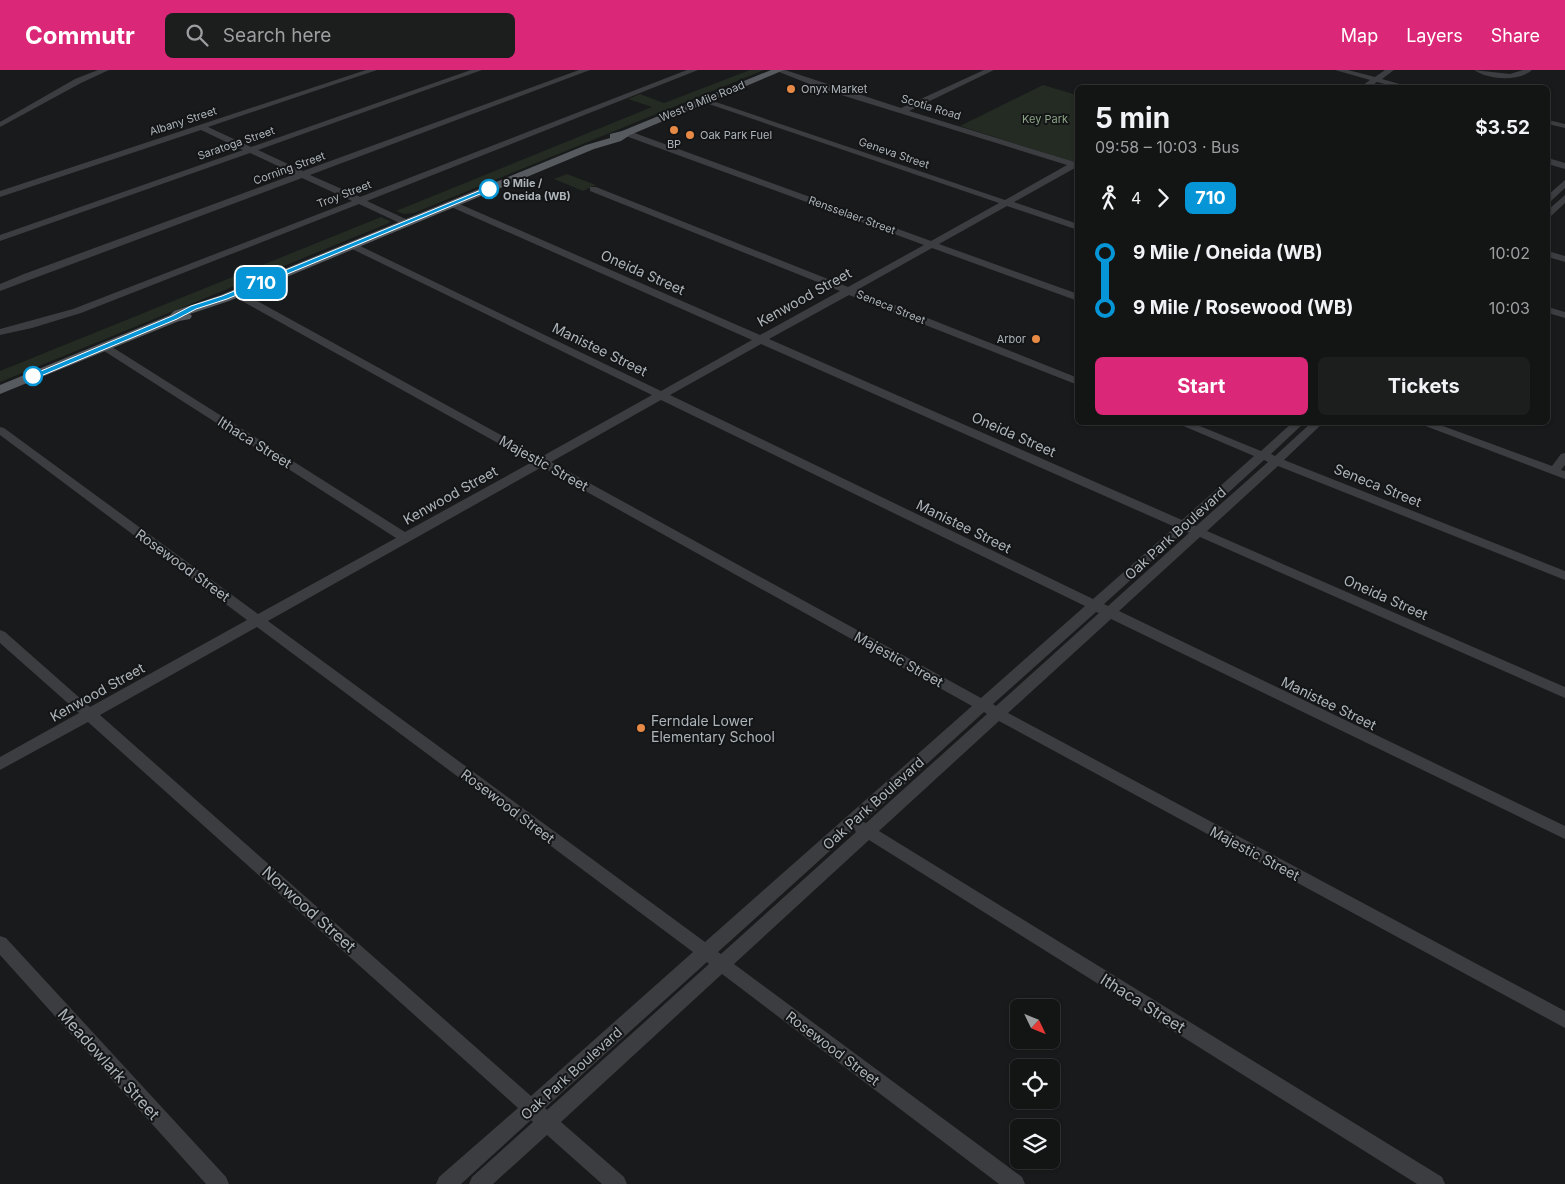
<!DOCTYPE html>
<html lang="en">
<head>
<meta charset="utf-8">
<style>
  body { margin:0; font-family:Inter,sans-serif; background:#1c1d1d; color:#f1f3f6; height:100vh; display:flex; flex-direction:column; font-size:19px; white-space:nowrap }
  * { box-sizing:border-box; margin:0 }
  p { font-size:16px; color:#9d9ea0 }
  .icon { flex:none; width:28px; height:28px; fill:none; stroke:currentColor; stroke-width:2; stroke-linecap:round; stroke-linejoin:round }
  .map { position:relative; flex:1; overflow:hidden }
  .sheet { position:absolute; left:1075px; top:15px; width:475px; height:340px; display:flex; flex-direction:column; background:#131414; border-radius:8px; box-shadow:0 1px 4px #0004,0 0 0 1px #323334 }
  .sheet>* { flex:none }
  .badge { padding:0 10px; border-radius:8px; font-size:18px; line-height:32px }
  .needle { width:32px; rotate:133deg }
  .fabs { position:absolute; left:1010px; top:929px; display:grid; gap:10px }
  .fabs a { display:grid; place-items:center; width:50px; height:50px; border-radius:8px; background:#131414; box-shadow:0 1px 4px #0004,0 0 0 1px #323334; font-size:25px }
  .map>.badge { position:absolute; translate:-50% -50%; box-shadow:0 0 0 2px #fff }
  .legs { display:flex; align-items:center; gap:8px; height:55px; padding:0 20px; font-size:16px }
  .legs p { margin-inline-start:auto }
  .headline { display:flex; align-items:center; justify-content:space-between; height:85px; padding:0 20px }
  h1 { font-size:28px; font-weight:700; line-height:38px }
  .action { display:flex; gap:10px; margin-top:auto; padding:10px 20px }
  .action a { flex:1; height:58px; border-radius:8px; background:#db2777; color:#fff; font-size:20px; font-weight:700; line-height:58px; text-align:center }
  .action a+a { background:#1c1d1d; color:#f1f3f6 }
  ul { padding:0 20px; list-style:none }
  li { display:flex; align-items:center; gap:18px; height:55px; font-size:19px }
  li i { display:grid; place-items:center; width:8px; height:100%; margin:0 6px; background:currentColor }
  li i::after { content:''; width:12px; height:12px; margin:-6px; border:4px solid; border-radius:50%; background:#131414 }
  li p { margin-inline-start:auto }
  li:first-child i { background:linear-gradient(#0000 50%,currentColor 0) }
  li:last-child i { background:linear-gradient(currentColor 50%,#0000 0) }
  header { display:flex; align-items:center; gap:30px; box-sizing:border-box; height:70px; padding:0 25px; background:#db2777; color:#fff }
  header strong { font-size:24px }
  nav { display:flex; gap:28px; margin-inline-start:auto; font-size:18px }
  .search { width:350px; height:45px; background:#1c1d1d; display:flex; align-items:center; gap:12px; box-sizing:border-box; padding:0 18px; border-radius:8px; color:#9d9ea0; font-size:19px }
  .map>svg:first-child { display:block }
</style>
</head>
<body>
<header>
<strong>Commutr</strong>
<div class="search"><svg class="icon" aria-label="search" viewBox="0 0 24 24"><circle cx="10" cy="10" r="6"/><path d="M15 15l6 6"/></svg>Search here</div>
<nav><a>Map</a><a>Layers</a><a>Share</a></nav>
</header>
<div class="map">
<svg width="1565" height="1114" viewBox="0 0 1565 1114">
  <rect width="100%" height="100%" fill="#191a1b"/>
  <path fill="#242b23" d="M 750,0 L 764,0 L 414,143 L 404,144 L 396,141 L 652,37 L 628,29 L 640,24 L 664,33 Z
    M 1043,15 L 1077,25 L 1077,93 L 960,56 Z
    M 567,104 L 596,115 L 583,121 L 554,109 Z
    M 381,147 L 390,151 L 389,153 L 0,312 L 0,301 Z"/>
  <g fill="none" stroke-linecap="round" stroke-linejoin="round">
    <path fill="#3b3d40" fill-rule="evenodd" d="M 98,0 L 109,0 L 81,13 L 0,57 L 0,52 L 75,9 Z
      M 366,0 L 377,0 L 208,57 L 251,77 L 471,0 L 482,0 L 258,80 L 303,101 L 579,0 L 590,0 L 310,105 L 360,127 L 687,0 L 698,0 L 367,131 L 410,151 L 410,155 L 404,155 L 359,134 L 81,243 L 32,258 L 0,265 L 0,259 L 73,239 L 352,131 L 302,108 L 0,221 L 0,214 L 24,204 L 295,104 L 250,83 L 0,171 L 0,165 L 243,80 L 201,60 L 0,127 L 0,121 Z
      M 774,0 L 785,0 L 901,38 L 984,0 L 994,0 L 909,41 L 1078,93 L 1078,98 L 1075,98 L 1014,132 L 1078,154 L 1078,160 L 1007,136 L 939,174 L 1078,224 L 1078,231 L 932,178 L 857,220 L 1078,308 L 1078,315 L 849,225 L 769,269 L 1182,450 L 1254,386 L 1174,352 L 1190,352 L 1261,381 L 1293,352 L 1305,352 L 1271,384 L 1275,386 L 1312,352 L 1324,352 L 1284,390 L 1565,501 L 1565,510 L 1278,396 L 1207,461 L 1565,617 L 1565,628 L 1200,467 L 1119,541 L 1565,756 L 1565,769 L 1111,549 L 1008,643 L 1565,941 L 1565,958 L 999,651 L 879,761 L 1442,1107 L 1445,1114 L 1417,1114 L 869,770 L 734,894 L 1022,1107 L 1025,1114 L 999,1114 L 722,904 L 561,1052 L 624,1107 L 627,1114 L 602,1114 L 547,1065 L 493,1114 L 469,1114 L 472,1107 L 533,1052 L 531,1050 L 461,1114 L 436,1114 L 439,1107 L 518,1038 L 88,652 L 0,700 L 0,687 L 79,643 L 0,573 L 0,560 L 5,562 L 90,637 L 247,550 L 0,365 L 0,357 L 4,358 L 258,544 L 396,468 L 101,279 L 100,277 L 101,275 L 109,275 L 405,462 L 532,392 L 231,225 L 231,221 L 239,221 L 541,387 L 652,325 L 348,177 L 348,173 L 354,173 L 661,321 L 752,270 L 449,136 L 449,132 L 455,132 L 760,265 L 840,221 L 590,121 L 590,117 L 596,117 L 848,217 L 924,175 L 623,65 L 623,61 L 629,61 L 931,171 L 999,133 L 700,31 L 707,29 L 1005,130 L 1067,95 L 822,19 ZM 761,274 L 1175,457 L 1093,529 L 670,325 ZM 661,330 L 1085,536 L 981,628 L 551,392 ZM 1264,390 L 1268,392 L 1196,456 L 1193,455 ZM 542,397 L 972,636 L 705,872 L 268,551 ZM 1185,461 L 1189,463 L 1108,536 L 1104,534 ZM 1096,542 L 1099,543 L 996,636 L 993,634 ZM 257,557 L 689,879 L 693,882 L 531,1026 L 100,645 ZM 984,642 L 987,644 L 866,753 L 863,752 ZM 854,759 L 856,762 L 721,884 L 718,882 ZM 707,892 L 709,894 L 547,1040 L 545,1038 Z
      M 1335,0 L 1348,0 L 1375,7 L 1385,0 L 1394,0 L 1382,9 L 1414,18 L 1399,18 L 1377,12 L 1369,18 L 1359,18 L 1370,10 Z
      M 1474,0 L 1510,4 L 1523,0 L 1532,0 C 1518,12 1489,10 1474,0 Z
      M 1548,50 L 1565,54 L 1565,58 L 1548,54 Z
      M 1548,88 L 1565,93 L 1565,99 L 1548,94 Z
      M 1565,110 L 1565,118 L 1551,131 L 1548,132 L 1548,125 Z
      M 1565,125 L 1565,133 L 1551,146 L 1548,147 L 1548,140 Z
      M 1548,181 L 1565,186 L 1565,192 L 1548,187 Z
      M 1548,237 L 1565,242 L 1565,248 L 1548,243 Z
      M 1415,352 L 1432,352 L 1552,396 L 1561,384 L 1565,383 L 1565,395 L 1561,400 L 1565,401 L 1565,409 Z
      M 0,866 L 6,868 L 226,1107 L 229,1114 L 206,1114 L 0,885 Z"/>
    <path fill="#575a5f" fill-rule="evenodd" d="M 771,0 L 784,0 L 630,65 L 621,71 L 594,79 L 229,231 L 190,244 L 192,246 L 190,249 L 179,251 L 0,324 L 0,315 L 170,245 L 174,241 L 221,225 L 586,75 L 610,68 L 610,64 L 622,61 Z"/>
  </g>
  <path fill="#0696d7" stroke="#fff" d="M 486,118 L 492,119 L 227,229 L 196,239 L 177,249 L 36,308 L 29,306 L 172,246 L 191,236 L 222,226 Z"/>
  <g fill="#e78a46" stroke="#141516" stroke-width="2">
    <circle cx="791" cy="19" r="5"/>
    <circle cx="674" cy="60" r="5"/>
    <circle cx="690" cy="65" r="5"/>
    <circle cx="1036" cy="269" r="5"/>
    <circle cx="641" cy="658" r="5"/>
  </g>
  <g fill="#fff" stroke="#0696d7" stroke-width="2.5">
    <circle cx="489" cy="119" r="9"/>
    <circle cx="33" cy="306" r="9"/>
  </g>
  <g text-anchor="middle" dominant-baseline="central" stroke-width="4" stroke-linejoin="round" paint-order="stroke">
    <g font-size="11" fill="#adb4ba" stroke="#141516" text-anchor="start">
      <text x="801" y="19">Onyx Market</text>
      <text x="700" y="65">Oak Park Fuel</text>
      <text x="674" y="74" text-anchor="middle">BP</text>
      <text x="1026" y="269" text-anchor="end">Arbor</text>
    </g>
    <g font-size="11" fill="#adb4ba" stroke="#141516">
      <text transform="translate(702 31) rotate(-22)">West 9 Mile Road</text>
      <text transform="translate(931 37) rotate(17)">Scotia Road</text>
      <text transform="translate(183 51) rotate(-18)">Albany Street</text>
      <text transform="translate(236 73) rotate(-19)">Saratoga Street</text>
      <text transform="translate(894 83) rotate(19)">Geneva Street</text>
      <text transform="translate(289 98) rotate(-20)">Corning Street</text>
      <text transform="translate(344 124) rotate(-21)">Troy Street</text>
      <text transform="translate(852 145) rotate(20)">Rensselaer Street</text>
      <text transform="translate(891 237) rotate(22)">Seneca Street</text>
    </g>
    <g font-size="11" fill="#8ba485" stroke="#141516">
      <text x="1045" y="49">Key Park</text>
    </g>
    <g font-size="11" font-weight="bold" fill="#adb4ba" stroke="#141516" text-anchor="start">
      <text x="503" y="113">9 Mile /<tspan x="503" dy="13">Oneida (WB)</tspan></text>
    </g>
    <g font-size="14" fill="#adb4ba" stroke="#141516">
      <text transform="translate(643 202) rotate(24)">Oneida Street</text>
      <text transform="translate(804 227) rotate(-29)">Kenwood Street</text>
      <text transform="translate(600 279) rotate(26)">Manistee Street</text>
      <text transform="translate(1014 364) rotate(24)">Oneida Street</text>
      <text transform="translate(255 372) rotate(32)">Ithaca Street</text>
      <text transform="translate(544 393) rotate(29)">Majestic Street</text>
      <text transform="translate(1378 415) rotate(22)">Seneca Street</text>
      <text transform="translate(450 425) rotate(-29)">Kenwood Street</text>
      <text transform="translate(964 456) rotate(26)">Manistee Street</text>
      <text transform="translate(1175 463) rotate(-42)">Oak Park Boulevard</text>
      <text transform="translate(183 495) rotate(36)">Rosewood Street</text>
      <text transform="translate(1386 527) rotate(24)">Oneida Street</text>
      <text transform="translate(899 589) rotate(29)">Majestic Street</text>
      <text transform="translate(97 622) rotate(-29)">Kenwood Street</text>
      <text transform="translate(1329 633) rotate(26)">Manistee Street</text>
      <text transform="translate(873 733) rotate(-42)">Oak Park Boulevard</text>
      <text transform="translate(508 736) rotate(37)">Rosewood Street</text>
      <text transform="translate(1255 783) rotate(28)">Majestic Street</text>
      <text transform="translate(833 978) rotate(37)">Rosewood Street</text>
      <text transform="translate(571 1003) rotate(-42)">Oak Park Boulevard</text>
    </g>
    <g font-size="14" fill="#adb4ba" stroke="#141516" text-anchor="start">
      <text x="651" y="650">Ferndale Lower<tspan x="651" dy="16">Elementary School</tspan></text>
    </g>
    <g font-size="16" fill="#adb4ba" stroke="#141516">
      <text transform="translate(309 839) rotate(42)">Norwood Street</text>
      <text transform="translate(1143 933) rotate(32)">Ithaca Street</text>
      <text transform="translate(109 994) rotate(48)">Meadowlark Street</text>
    </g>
  </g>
</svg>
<div class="fabs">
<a><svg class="needle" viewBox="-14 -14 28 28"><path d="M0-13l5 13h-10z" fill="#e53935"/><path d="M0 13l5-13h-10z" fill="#9d9ea0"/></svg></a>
<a><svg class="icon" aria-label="locate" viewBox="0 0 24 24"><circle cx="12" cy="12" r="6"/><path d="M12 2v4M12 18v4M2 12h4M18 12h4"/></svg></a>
<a><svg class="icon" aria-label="layers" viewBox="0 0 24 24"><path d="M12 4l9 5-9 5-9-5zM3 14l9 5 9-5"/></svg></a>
</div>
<b class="badge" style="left:261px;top:213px;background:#0696d7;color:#fff">710</b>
<section class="sheet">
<div class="headline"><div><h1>5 min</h1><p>09:58 – 10:03 · Bus</p></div><b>$3.52</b></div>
<div class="legs"><svg class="icon" aria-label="walk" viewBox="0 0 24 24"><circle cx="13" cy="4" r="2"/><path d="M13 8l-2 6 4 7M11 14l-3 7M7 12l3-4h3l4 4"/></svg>4<svg class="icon" aria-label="forward" viewBox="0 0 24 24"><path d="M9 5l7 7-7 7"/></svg><b class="badge" style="background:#0696d7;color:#fff">710</b></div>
<ul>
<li><i style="color:#0696d7"></i><b>9 Mile / Oneida (WB)</b><p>10:02</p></li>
<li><i style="color:#0696d7"></i><b>9 Mile / Rosewood (WB)</b><p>10:03</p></li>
</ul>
<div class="action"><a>Start</a><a>Tickets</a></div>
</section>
</div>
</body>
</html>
